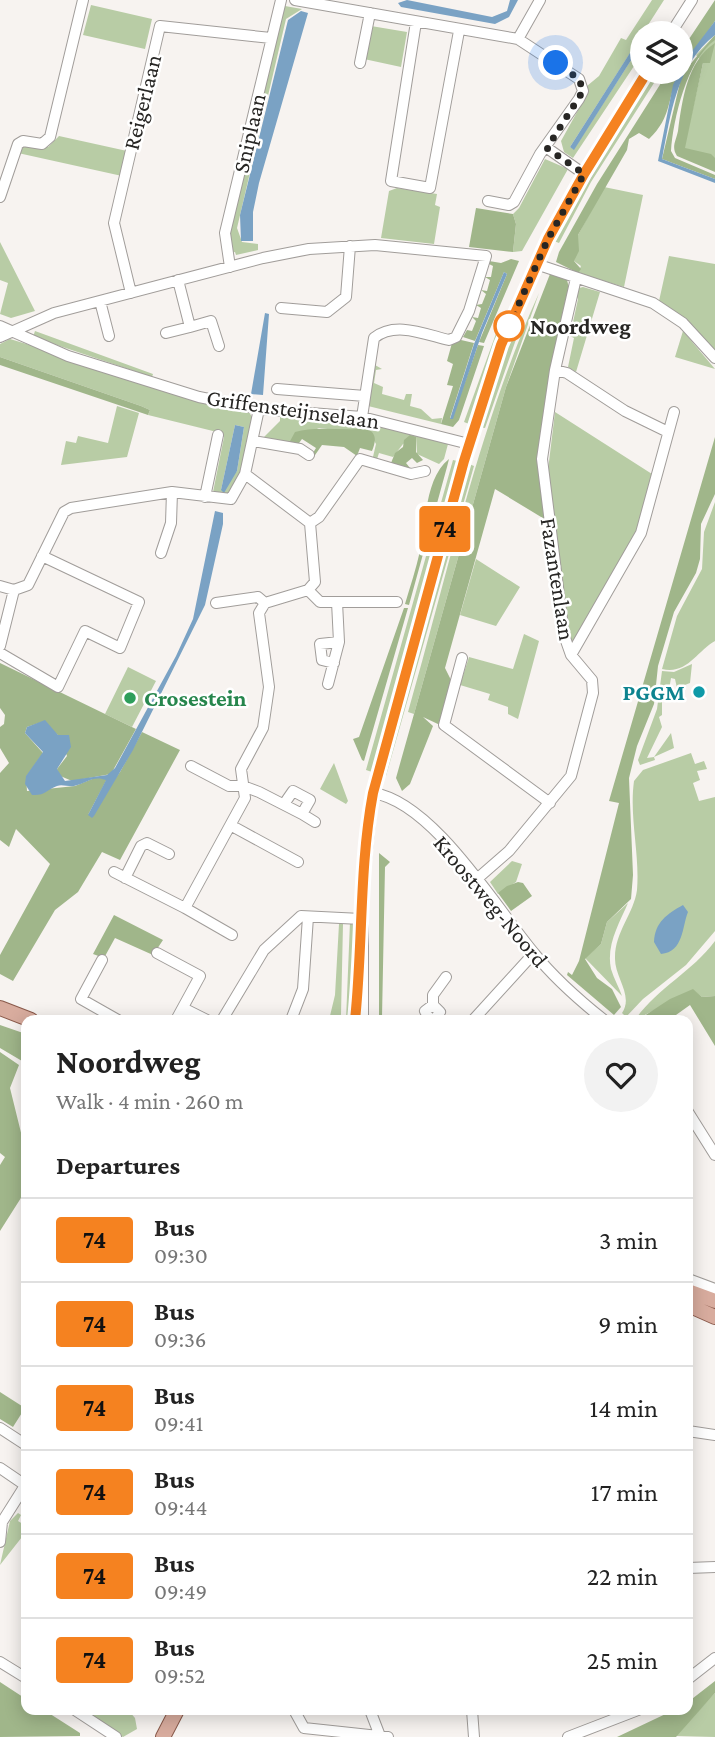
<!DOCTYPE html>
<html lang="en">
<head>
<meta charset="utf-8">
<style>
  body { margin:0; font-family:"Crimson Pro",serif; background:#f2f2f2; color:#222; height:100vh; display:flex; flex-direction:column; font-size:26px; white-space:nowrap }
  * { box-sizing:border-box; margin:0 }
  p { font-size:23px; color:#767676 }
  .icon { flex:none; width:38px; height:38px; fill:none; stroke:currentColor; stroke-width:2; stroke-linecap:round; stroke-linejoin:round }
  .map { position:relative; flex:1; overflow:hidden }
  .drawer { position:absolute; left:21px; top:1015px; width:672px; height:700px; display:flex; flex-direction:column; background:#fff; border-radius:14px; box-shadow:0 4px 18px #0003 }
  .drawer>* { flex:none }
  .badge { padding:0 14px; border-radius:5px; font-size:24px; line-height:46px }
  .controls { position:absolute; left:630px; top:21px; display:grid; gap:14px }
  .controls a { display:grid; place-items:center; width:63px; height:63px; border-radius:50%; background:#fff; box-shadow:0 4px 18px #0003; font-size:35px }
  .you { position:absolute; width:35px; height:35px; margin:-18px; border:5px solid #fff; border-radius:50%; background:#1a73e8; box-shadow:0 0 0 10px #1a73e833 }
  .map>.badge { position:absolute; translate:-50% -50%; box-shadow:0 0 0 4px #fff }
  h2 { padding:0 35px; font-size:26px; line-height:63px }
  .round { display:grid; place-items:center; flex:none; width:74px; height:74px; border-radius:37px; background:#f2f2f2 }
  .headline { display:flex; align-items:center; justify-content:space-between; height:119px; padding:0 35px }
  h1 { font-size:33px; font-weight:700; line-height:52px }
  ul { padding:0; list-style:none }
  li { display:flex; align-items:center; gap:21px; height:84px; padding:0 35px; border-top:2px solid #e0e0e0 }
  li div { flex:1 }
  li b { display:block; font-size:26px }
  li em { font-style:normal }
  li .badge { min-width:77px; font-weight:700; text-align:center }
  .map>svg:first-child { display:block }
</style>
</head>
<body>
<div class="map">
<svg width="715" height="1737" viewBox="0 0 715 1737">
  <rect width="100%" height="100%" fill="#f7f3f0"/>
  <path fill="#b8cca5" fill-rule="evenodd" d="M 652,0 L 664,0 L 570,147 L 574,149 L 642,43 L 642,54 L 573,158 L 564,152 L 561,141 L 587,94 L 587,86 L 599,76 L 621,38 L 626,40 Z
    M 91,5 L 152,19 L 145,49 L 83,35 Z
    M 285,6 L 302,9 L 286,19 L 237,228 L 242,242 L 258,244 L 258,250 L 236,255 L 235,252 L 230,253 L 230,229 Z
    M 371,26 L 407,32 L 401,67 L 364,59 Z
    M 715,35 L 715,166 L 682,157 L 703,63 L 696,55 Z
    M 654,72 L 661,72 L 591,182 L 559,243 L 554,241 L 559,226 Z
    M 59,136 L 127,151 L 122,176 L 18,153 L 23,145 L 48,147 Z
    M 545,159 L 568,169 L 522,251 L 513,252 L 516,224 L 513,214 L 519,208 Z
    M 604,187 L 643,195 L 624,287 L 578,273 L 581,266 L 574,261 L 578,235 Z
    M 397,188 L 437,194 L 435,205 L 440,207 L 434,244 L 381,238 L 389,191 Z
    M 0,242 L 35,311 L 11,318 L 0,314 L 8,283 L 0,280 Z
    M 669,256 L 715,264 L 715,351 L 659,301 Z
    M 583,287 L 600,292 L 576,372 L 568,367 L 574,338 L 570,336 L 578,299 L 576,295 L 579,288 Z
    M 539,293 L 506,387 L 414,714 L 408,712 C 448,572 479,426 539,293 Z
    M 502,317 L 500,323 L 505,326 L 469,424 L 464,422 Z
    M 517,324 L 521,325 L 485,428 L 479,427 L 511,332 Z
    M 35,331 L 153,374 L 152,377 L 33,337 Z
    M 683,331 L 715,369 L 675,357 Z
    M 10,339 L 248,411 L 253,418 L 244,469 L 227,495 L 213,492 L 224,437 L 217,432 L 148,415 L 150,410 L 141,406 L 0,357 L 0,344 ZM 235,425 L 244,427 L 237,471 L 221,490 Z
    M 375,365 L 382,369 L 376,370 L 374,383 L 383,387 L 382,394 L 404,400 L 406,394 L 412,394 L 410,406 L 421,409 L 432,419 L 442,418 L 441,424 L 368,406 Z
    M 117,406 L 139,413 L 127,457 L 61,465 L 66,441 L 76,443 L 78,436 L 108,443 Z
    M 555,412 L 652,474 L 637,531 L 574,641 L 570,639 L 548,470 Z
    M 280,415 L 378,424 L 448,444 L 444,459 L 439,464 L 417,454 L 416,437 L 403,444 L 393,457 L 379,453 L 376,462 L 372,461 L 376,444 L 367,428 L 353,432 L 319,428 L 289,442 L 261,440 L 280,421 Z
    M 453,460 L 457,461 L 456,476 L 372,772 L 366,770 Z
    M 469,464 L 474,466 L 386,776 L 384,776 Z
    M 715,502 L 715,641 C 697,651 687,675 662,669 L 677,616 L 702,569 L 704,532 Z
    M 476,559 L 520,587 L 496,626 L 460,615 Z
    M 524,634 L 539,641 L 518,719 L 508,714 L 508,707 L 488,700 L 490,694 L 460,685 L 469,657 L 513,669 Z
    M 692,664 L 690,683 L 677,688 L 675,679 L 671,678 L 669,690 L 662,693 L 662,715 L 659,717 L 662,727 L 647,758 L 654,757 L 671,733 L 674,748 L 654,757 L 655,760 L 640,765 L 638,760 L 657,709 L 662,671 L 674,672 Z
    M 128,667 L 156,681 L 132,727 L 105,714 Z
    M 691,753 L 695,764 L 704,761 L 707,769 L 697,771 L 700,780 L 693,783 L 699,801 L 715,797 L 715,931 L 686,965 L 643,999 L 626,1017 L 622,1013 C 634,995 614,977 615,957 C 615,932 634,913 637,890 C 640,854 629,817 634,781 L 643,770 Z
    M 334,763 L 348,801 L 346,804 L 320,789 Z
    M 512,861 L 522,864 L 516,882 L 498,894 L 490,882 Z
    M 628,903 C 619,924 606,945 611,969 C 614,979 619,987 622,996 L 585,958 L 601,944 L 607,922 Z
    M 350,922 L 357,929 L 352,1020 L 346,1020 Z
    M 339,924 L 343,924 L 341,1014 L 340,1020 L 329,1020 L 335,995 Z
    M 715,941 L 715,996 L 702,997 L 693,990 L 635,1020 C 656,989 692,972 715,941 Z
    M 18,1513 L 21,1515 L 18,1521 L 26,1526 L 22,1529 L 22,1537 L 0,1565 L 10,1521 Z
    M 715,1693 L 715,1737 L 675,1736 Z
    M 79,1710 L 111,1710 L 120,1715 L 128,1710 L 135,1718 L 137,1729 L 123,1737 Z"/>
  <path fill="#a0b68a" d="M 715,0 L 715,21 L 681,70 L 681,51 Z
    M 715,35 L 715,40 C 687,59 673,120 671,151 L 675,158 L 715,175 L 715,179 L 662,159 L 682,74 Z
    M 715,43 L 710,63 L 703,63 L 685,148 L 711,154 L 715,158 L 715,172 L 677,156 C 671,147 676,141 678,131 C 682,101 687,61 715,43 Z
    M 668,72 L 680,72 C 666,99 673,116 649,139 L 639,133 L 629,139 L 627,150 L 578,235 L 579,251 L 574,261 L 581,269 L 578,273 L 556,262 L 559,252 L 597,184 Z
    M 476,208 L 513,214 L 516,224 L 513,252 L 469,247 Z
    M 511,259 L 519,261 L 484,343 L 479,342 L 507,274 L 504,272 L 475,341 L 463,337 L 467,330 L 472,331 L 476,321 L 472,317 L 478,318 L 481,308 L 476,305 L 482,304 L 486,294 L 481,290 L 487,291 L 490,280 L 485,277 L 491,277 L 493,266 L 489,264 L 489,261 L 501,263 Z
    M 550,274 L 567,280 L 569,288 L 548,402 L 546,520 L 495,489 L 445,668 L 451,680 L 440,725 L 423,717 L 433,726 L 410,784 L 402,791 L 396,778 L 506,387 Z
    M 461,340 L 474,343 L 450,418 L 452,419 L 478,345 L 484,346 L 459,420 L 453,427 L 441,424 L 453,386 L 447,385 L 453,364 L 447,361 L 452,343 Z
    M 0,357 L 141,406 L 150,410 L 148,415 L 0,365 Z
    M 367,428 C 377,434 376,441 372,451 L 360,448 L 357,456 L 344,447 L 322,445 L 313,458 L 311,456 L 316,448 L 302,439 L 296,447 L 289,443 L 295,432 C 318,425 343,432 367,428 Z
    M 410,435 L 416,437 L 416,452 L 423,460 L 417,463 L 412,458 L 406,463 L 410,468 L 391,463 L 395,453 L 403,447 L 404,440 Z
    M 715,437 L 715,494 L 701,524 L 700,559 L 696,573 L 674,612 L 658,666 L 654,704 L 637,746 L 629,778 L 633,875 L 631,899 L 607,922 L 601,944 L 585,959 L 597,978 L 612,989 L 621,1007 L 614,1015 L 567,975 L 568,972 L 572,975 L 579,961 L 619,803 L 609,801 Z
    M 449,459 L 447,467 L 409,605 L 405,604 C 410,587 416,569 420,551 C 426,522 425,478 449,459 Z
    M 404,608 L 408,608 L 364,761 L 362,760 L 353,739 L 359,737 Z
    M 0,663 L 136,729 L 111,774 L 72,781 L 58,775 L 57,769 L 67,756 L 59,736 L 42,722 L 27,727 L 25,733 L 43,753 L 26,777 L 27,791 L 75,786 L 97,777 L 107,779 L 88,815 L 120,772 L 142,732 L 180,750 L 120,860 L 102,852 L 78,892 L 55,910 L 13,981 L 0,974 L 0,955 L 50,864 L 16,829 L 9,847 L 0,840 L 0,773 L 9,763 L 0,748 L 0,727 L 4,724 L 5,715 L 0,708 Z
    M 379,853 L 390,862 L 385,867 L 382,1017 L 386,1020 L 379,1020 Z
    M 518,882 L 523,883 L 532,896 L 511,911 L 498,893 L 507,886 Z
    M 114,915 L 163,940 L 153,955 L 115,938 L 104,958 L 93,954 Z
    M 693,989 L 702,997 L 715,996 L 715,1046 L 690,1005 L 669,1020 L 638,1020 L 670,999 Z
    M 0,1025 L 26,1034 L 26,1053 L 22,1061 L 0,1048 Z
    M 0,1052 L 19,1065 L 10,1088 L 26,1153 L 26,1190 L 0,1231 L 0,1165 L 5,1157 L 0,1153 Z
    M 0,1392 L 25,1408 L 13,1427 L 0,1419 Z
    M 715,1681 L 715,1693 L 676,1737 L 617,1737 L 674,1710 L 688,1710 L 688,1702 Z
    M 0,1682 L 26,1699 L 26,1710 L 44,1710 L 80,1733 L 80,1736 L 0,1737 Z"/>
  <path fill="#7aa2c4" d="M 407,0 L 492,17 L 507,11 L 510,0 L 518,0 L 509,17 L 495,24 L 401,7 L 398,3 Z
    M 301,11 L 308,13 L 259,183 L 253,212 L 253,241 L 241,241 L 240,215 L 288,20 Z
    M 715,21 L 715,35 C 676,66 671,113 662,159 L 715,179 L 715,183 L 658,161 L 673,85 L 686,59 Z
    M 642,34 L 642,43 L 574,150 L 570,147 Z
    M 504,272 L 507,274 L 482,333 L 453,419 L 450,419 L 474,344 Z
    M 265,313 L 269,314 L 263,395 L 251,394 Z
    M 235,425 L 244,427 L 237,471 L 224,493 L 221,490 Z
    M 215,511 L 223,513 L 223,524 L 205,605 L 133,750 L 94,816 L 92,818 L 88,815 L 106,780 C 94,775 86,783 74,786 C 69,787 62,784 57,786 C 46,790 45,796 32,795 L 25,784 L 26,776 L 43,752 L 25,733 L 27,727 L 45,720 L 58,735 L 69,735 L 71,747 L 57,769 L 65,781 L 107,775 L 115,768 L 176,656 L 193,619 Z
    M 683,905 L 688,912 C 682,926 684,952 661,954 L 654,942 C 655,922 667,914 683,905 Z"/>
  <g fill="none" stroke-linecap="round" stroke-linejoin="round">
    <defs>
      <path id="minor" d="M 295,0 L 518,39 L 579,79 L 583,91 L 579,99 L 540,154 L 514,202 L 509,205 L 488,201
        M 416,22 L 391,181 L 430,188 L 459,31
        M 671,33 L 692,0
        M 518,39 L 540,0
        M 360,63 L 370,13
        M 547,148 L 584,174
        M 0,197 L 18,144 L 23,141 L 42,144 L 50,137 L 83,0
        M 536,264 L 653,303 L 683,323 L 715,358
        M 230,267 L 225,233 L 281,0
        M 178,280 L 190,327 L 211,321 L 219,346
        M 131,293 L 114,223 L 160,26 L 271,38
        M 100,301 L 109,336
        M 281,308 L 327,312 L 346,297 L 350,246
        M 0,326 L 68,356 L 199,397 L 259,409 L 362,417 L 469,444
        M 166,333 L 190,327
        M 0,337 L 54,313 L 263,258 L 309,249 L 375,245 L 486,256 L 469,311 L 456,337 L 449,340 C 424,334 395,321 374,338 L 362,417
        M 555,370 L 567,373 L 625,411 L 668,432
        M 277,389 L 365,396
        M 253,441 L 300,449 L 309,455
        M 245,474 L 310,523 L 315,582 L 308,590
        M 205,497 L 218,435
        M 310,523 L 319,517 L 360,459 L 411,474 L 425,471
        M 161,553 L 171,523 L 172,492
        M 0,586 L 14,590 L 28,585 L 64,512 L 71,508 L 172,492 L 231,499 L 245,474 L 259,409
        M 216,603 L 258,597 L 265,603 L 308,590 L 320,602 L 337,602
        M 0,646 L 14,590
        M 0,653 L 58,687 L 85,631 L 120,648 L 139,602 L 42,556
        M 571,655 L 641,533 L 674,412
        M 462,658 L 444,725 L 550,803
        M 334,663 L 322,660 L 320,644 L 339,642
        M 328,684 L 339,642 L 337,602 L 397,602
        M 191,766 L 229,786 L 243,786 L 259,792 L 302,814 L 310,800 L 293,791 L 284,804
        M 373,793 C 433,802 496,908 534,953 C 554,978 579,1000 604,1020
        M 302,814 L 315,822
        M 232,826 L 298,862
        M 114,872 L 185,908 L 245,798 L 241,769 L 263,728 L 269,687 L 259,613 L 265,603
        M 125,878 L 141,846 L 147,843 L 169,854
        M 478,878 L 509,851 L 571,776 L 593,693 L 592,680 L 571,655 L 564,635 L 542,459 L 555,370 L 576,278
        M 185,908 L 232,935
        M 157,953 L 200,976 L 176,1020
        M 102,960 L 81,999 L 118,1020
        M 433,1005 L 433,995 L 446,977
        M 183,1008 L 207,1020
        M 222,1020 L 264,950 L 301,916 L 361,919
        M 291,1020 L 303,989 L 308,917
        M 363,1020 L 363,887 L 373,793 L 474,427 L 501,345 L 548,239 L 647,72
        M 430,1020 L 425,1011 L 433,1005 L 440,1012 L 434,1020
        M 473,1020 L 534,953
        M 688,1112 L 715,1155
        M 688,1279 L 715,1289
        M 0,1428 L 26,1445
        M 688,1431 L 715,1435
        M 0,1468 L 25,1485
        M 0,1542 L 2,1522 L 26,1484
        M 688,1568 L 715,1567
        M 0,1662 L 26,1678
        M 688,1679 L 715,1658
        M 75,1710 L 116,1737
        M 294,1710 L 304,1728 L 388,1737
        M 370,1710 L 380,1736
        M 472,1710 L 474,1737
        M 568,1737 L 638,1710"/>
      <path id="major" d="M 0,1008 L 31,1020
        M 688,1291 L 715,1301
        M 688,1305 L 715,1317
        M 163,1737 L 177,1710"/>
    </defs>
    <use href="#minor" stroke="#a19d9a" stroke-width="12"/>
    <use href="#major" stroke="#89594a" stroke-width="16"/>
    <use href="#minor" stroke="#fff" stroke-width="10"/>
    <use href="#major" stroke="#d8ac9e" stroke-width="14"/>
  </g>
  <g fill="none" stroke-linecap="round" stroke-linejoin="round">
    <defs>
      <path id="line" d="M 355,1020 C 363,945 359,868 373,793 L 464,461 L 501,345 L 548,239 L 584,174 L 647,72"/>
    </defs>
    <use href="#line" stroke="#fff" stroke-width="16"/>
    <use href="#line" stroke="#f58220" stroke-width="10"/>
    <path stroke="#272624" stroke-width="7" stroke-dasharray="0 12.6" d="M 509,326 L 548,239 L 584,174 L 547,148 L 583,91 L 579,79 L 556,63"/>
  </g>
  <circle fill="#fff" stroke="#f58220" stroke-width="3.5" cx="509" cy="326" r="14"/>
  <circle fill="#0f9aa8" stroke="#fff" stroke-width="2.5" cx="699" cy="692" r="7"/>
  <circle fill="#2e9e5b" stroke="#fff" stroke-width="2.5" cx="130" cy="698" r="7"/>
  <g text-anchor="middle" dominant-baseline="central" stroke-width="5" stroke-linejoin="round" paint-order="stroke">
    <g font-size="23" fill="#272624" stroke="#fff">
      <text transform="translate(142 102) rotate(-76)">Reigerlaan</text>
      <text transform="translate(249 133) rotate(-77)">Sniplaan</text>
      <text transform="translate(293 409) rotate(8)">Griffensteijnselaan</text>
      <text transform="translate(558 579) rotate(81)">Fazantenlaan</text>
      <text transform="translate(491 901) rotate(50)">Kroostweg-Noord</text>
    </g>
    <g font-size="23" font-weight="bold" fill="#272624" stroke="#fff" text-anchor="start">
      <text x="530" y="326">Noordweg</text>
    </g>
    <g font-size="23" font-weight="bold" fill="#0d838f" stroke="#fff" text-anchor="end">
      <text x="685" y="692">PGGM</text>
    </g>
    <g font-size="23" font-weight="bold" fill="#27864d" stroke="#fff" text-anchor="start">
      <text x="144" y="698">Crosestein</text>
    </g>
  </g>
</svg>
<div class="controls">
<a><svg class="icon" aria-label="layers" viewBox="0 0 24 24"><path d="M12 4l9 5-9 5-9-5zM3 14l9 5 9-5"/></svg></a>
</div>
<div class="you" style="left:556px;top:63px"></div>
<b class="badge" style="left:445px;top:529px;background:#f58220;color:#111">74</b>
<section class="drawer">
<div class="headline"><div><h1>Noordweg</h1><p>Walk · 4 min · 260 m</p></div><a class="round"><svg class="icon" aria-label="heart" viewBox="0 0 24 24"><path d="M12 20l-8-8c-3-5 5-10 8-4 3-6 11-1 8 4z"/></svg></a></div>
<h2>Departures</h2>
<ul>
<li><span class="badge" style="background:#f58220;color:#111">74</span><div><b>Bus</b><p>09:30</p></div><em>3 min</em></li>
<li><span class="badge" style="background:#f58220;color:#111">74</span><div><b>Bus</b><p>09:36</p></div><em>9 min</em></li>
<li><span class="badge" style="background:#f58220;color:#111">74</span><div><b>Bus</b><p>09:41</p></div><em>14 min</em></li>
<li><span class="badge" style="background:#f58220;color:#111">74</span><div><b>Bus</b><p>09:44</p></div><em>17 min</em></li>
<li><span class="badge" style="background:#f58220;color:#111">74</span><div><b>Bus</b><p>09:49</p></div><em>22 min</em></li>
<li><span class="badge" style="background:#f58220;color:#111">74</span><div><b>Bus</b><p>09:52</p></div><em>25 min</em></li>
</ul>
</section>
</div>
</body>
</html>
